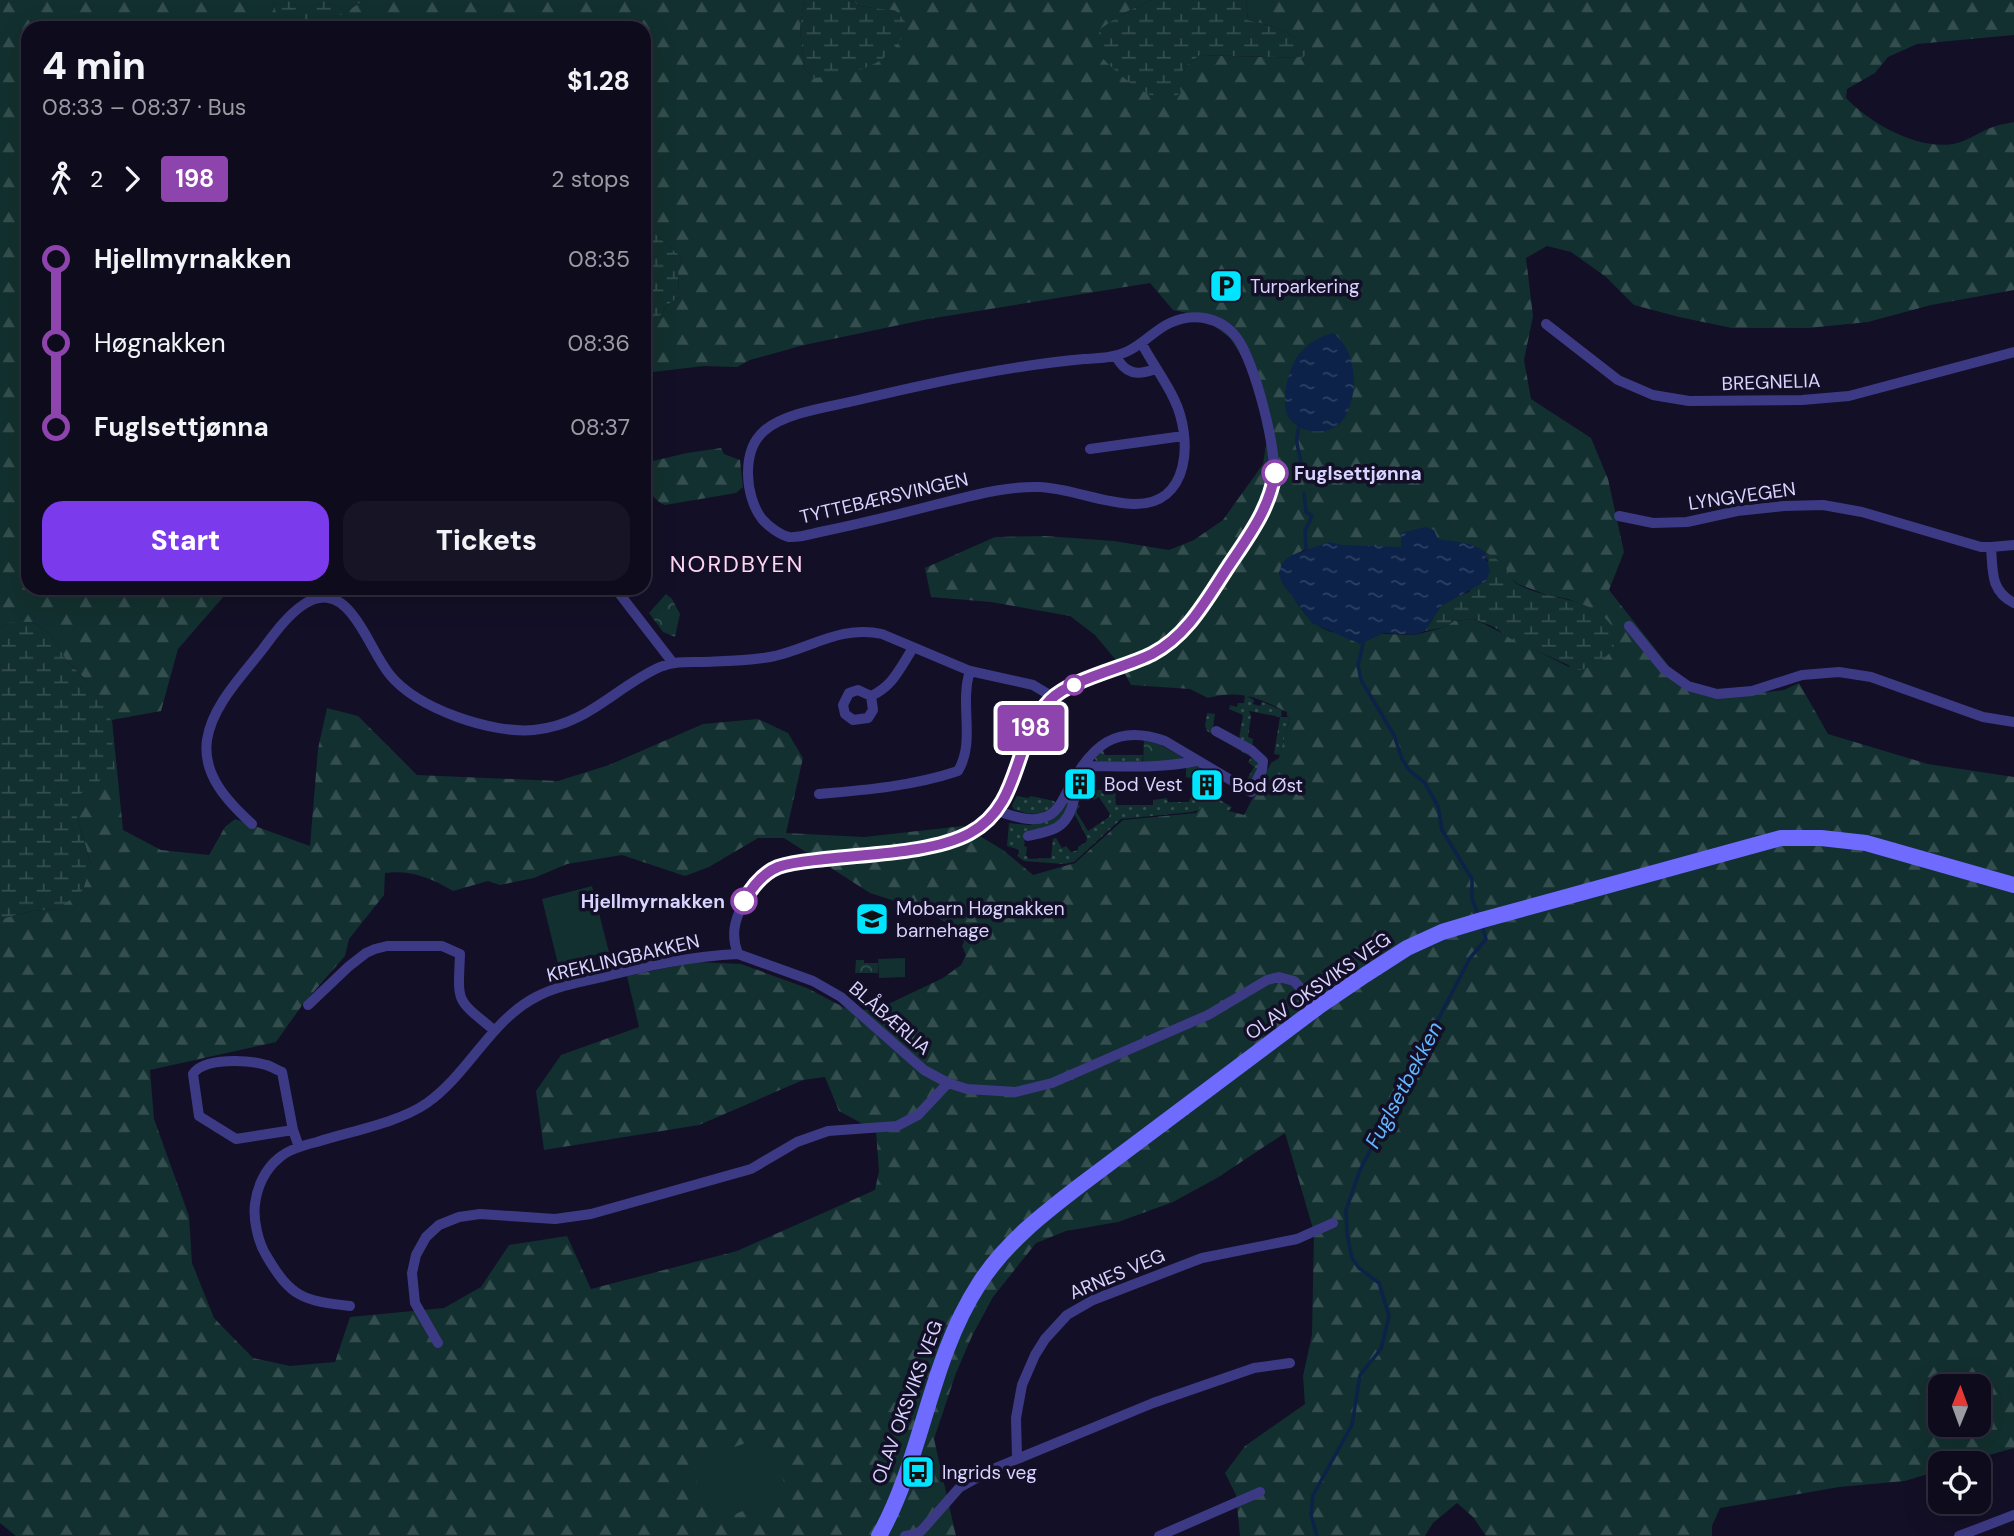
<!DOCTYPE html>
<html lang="en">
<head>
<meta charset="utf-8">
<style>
  body { margin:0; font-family:"DM Sans",sans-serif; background:#171425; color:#f1f3f6; height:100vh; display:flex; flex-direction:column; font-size:26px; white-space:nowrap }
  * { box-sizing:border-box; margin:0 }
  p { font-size:23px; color:#9b9ba3 }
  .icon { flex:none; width:38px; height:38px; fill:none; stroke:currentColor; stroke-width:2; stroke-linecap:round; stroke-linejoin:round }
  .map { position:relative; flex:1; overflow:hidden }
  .sheet { position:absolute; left:21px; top:21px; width:630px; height:574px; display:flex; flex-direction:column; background:#0e0b1c; border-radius:21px; box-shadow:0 7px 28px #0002,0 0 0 2px #2e2b3b }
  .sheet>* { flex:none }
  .badge { padding:0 14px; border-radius:5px; font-size:24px; line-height:46px }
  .needle { width:46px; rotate:1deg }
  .buttons { position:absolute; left:1928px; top:1374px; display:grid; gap:14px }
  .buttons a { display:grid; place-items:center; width:63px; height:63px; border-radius:14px; background:#0e0b1c; box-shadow:0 7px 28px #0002,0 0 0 2px #2e2b3b; font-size:35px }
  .map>.badge { position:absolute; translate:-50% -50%; box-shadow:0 0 0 4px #fff }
  .legs { display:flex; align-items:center; gap:10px; height:77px; padding:0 21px; font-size:23px }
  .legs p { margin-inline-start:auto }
  .headline { display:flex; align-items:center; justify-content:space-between; height:119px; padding:0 21px }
  h1 { font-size:38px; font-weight:800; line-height:52px }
  .button { display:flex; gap:14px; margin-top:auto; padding:14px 21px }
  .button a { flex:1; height:80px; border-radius:21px; background:#7c3aed; color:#fff; font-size:28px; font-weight:800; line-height:80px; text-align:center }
  .button a+a { background:#171425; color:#f1f3f6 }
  ul { padding:0 21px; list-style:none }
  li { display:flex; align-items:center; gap:24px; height:84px; font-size:26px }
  li i { display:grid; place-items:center; width:10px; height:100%; margin:0 9px; background:currentColor }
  li i::after { content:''; width:18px; height:18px; margin:-9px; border:5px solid; border-radius:50%; background:#0e0b1c }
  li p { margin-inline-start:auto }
  li:first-child i { background:linear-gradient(#0000 50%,currentColor 0) }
  li:last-child i { background:linear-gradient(currentColor 50%,#0000 0) }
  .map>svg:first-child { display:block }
</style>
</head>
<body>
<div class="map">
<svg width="2014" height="1536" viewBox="0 0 2014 1536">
  <defs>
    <pattern id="grass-dots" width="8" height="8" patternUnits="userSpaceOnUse" patternTransform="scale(1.75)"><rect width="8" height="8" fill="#12302f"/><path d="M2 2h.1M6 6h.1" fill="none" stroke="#344d4e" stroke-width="1.8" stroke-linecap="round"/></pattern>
    <pattern id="forest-firs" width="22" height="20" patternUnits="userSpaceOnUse" patternTransform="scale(1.75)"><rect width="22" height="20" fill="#12302f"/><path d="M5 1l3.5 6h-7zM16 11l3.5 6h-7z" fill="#344d4e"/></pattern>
    <pattern id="wetland-marsh" width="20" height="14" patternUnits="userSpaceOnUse" patternTransform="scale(1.75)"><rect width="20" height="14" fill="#12302f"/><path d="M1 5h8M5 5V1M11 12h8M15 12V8" fill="none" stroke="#344d4e"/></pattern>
    <pattern id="park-crowns" width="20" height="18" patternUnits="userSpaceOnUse" patternTransform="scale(1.75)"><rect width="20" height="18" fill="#12302f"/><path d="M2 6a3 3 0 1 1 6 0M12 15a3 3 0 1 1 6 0" fill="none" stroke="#344d4e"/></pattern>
    <pattern id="water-ripples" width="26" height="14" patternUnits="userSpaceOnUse" patternTransform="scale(1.75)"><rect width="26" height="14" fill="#0c2248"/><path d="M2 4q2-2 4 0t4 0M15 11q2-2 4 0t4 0" fill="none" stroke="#2f4163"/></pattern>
  </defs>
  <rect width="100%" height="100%" fill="#130f26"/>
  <path fill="url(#grass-dots)" d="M 1245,695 L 1254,700 L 1253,704 L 1260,706 L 1262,702 L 1282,710 L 1281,717 L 1290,717 L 1280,755 L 1274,754 L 1280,717 L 1249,711 L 1251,716 L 1248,737 L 1253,739 L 1252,748 L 1239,739 L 1243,715 L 1229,709 L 1230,705 L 1237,707 L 1238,703 L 1244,703 Z
    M 1207,713 L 1215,714 L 1212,732 L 1258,758 L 1258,770 L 1249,786 L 1245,783 L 1254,767 L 1248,762 L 1251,758 L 1256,760 L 1207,731 L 1205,726 Z
    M 1102,749 L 1105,755 L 1143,755 L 1142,762 L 1096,761 L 1094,757 Z
    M 1186,766 L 1201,766 L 1199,778 L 1206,785 L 1206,792 L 1232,807 L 1229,811 L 1208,807 L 1192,812 L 1121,819 L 1074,862 L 1063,864 L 1024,861 L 1017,856 L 1020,850 L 1007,846 L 1009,823 L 1029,825 L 1043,822 L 1070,794 C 1067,824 1050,826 1025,836 L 1024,846 L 1027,847 L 1026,855 L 1029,859 L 1051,858 L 1053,839 L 1056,838 L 1062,848 L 1066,846 L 1071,852 L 1078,850 L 1078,847 L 1086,842 L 1087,838 L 1074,813 L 1078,804 L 1080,807 L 1077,809 L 1077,813 L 1088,831 L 1109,817 L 1110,814 L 1099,797 L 1094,800 L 1089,790 L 1115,790 L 1116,805 L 1153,805 L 1153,800 L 1167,798 L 1168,802 L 1189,802 L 1192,794 L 1198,791 L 1191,788 L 1191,778 L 1186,777 Z
    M 1017,796 L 1028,798 L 1031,796 L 1054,801 L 1056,804 C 1042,816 1031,816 1013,809 L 1012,805 Z"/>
  <path fill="url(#forest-firs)" fill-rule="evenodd" d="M 0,0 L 273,0 L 276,12 L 326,25 L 364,0 L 804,0 L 800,30 L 804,68 L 814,78 L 896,11 L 860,6 L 850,0 L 1152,0 L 1120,15 L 1181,76 L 1184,67 L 1200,55 L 1301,58 L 1309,51 C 1296,31 1271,26 1248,20 L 1246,0 L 2014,0 L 2014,35 L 1917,44 L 1888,57 L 1875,73 L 1847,89 L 1846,98 C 1870,123 1917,150 1953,144 C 1965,142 1976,134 1988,129 C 1996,125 2005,124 2014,122 L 2014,290 L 1931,305 L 1868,322 L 1809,328 L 1732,328 L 1679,317 L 1634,305 L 1606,277 L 1571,252 L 1547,246 L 1526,258 L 1533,316 L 1524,360 L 1531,399 L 1591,438 L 1608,479 L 1624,552 L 1609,590 L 1683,684 L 1726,697 L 1784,690 L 1799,683 L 1828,734 L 1928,764 L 2014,777 L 2014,1448 L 1961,1463 L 1941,1463 L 1941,1470 L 1905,1481 L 1839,1487 L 1720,1508 L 1712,1526 L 1712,1536 L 1486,1536 L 1473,1517 L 1457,1503 L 1433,1523 L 1425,1536 L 1240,1536 L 1236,1495 L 1225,1473 L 1245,1446 L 1305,1404 L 1303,1376 L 1312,1335 L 1314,1232 L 1285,1133 L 1217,1178 L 1173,1202 L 1118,1222 L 1066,1231 L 1036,1243 L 993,1297 L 972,1336 L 956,1373 L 934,1439 L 956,1536 L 16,1536 L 0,1523 L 0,919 L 32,911 L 58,909 L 91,865 L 77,816 L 92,686 L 67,661 L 49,633 L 32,622 L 9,622 L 0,628 ZM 28,28 L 644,28 L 644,227 L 650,229 L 682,258 L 678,270 L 679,297 L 667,305 L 661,315 L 644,325 L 644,373 L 704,366 L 737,367 L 750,360 L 804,345 L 928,319 L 1150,283 L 1173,310 L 1201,316 L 1230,338 L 1257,380 L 1267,439 L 1263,464 L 1223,520 L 1194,540 L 1169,550 L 1114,541 L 1045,536 L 995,537 L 925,568 L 931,597 L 991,602 L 1070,616 L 1095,635 L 1120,665 L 1131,685 L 1190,689 L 1208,698 C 1241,689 1258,698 1287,712 L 1287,716 L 1290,717 L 1279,758 L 1271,763 L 1244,815 L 1229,811 L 1207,799 L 1196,813 L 1123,820 L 1075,863 L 1033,875 L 1003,850 L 963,826 L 864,837 L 786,833 L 803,758 L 788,733 L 758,719 L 703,724 L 609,765 L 558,781 L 417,775 L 358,716 L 327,708 L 318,749 L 310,846 L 235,819 L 225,827 L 209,855 L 161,850 L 123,830 L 112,720 L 161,711 L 178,649 L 231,588 L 28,588 ZM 1306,549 L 1484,551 L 1505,568 L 1510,577 L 1518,584 L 1547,595 L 1568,599 L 1588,607 L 1605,620 L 1569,667 L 1474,619 L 1454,621 L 1445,627 L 1415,635 L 1331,632 C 1304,623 1293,595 1279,573 C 1284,558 1293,555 1306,549 ZM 758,838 L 784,838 L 870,893 L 923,910 L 956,928 L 964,942 L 962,946 L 966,955 L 961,965 L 943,978 L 880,1008 L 869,1010 L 847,1009 L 807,988 L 741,964 L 696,962 L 627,976 L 639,1027 L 561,1055 L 536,1091 L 544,1150 L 699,1125 L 803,1080 L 825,1077 L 839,1111 L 876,1131 L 879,1171 L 875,1190 L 737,1251 L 591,1289 L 567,1236 L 509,1245 L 481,1287 L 444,1308 L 350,1317 L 335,1362 L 290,1366 L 253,1358 L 214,1318 L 192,1263 L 189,1216 L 154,1119 L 150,1070 L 276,1042 L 303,1004 L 345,956 L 349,939 L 384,895 L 385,873 C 411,870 431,878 453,891 L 488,881 L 500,885 L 534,878 L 567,864 L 622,855 L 685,876 L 709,867 ZM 1941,1386 L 1979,1386 L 1979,1424 L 1941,1424 Z
    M 721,448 L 724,454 L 740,460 L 743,487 L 736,493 L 665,505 C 648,499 644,477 644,463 L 687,453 Z"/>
  <path fill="url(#wetland-marsh)" d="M 273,0 L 364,0 L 326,25 L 299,27 L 276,12 Z
    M 804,0 L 850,0 L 860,6 L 896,11 L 908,25 C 892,67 855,74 814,78 L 804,68 L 800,30 Z
    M 1152,0 L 1246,0 L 1248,20 C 1273,27 1293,30 1310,51 L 1302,58 L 1200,55 L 1184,67 L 1181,76 L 1182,91 C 1158,115 1117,72 1099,55 L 1099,30 L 1120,15 Z
    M 644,227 L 650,229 L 682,258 L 678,270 L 679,297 L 667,305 L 661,315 L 644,325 Z
    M 1484,551 C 1492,556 1500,561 1505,568 C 1510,575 1512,581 1519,585 C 1549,601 1590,595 1612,626 C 1626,647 1597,668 1579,670 L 1511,639 L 1494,627 L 1474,619 L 1454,621 L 1445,627 L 1425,631 L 1441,606 L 1450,599 L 1469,592 L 1488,561 Z
    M 9,622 L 32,622 L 49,633 L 67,661 L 92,686 L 110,716 L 115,770 L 80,794 L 77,816 L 91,865 L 83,890 L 58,909 L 32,911 L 0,919 L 0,628 Z"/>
  <path fill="url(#park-crowns)" d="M 666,594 L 672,599 L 680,614 L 675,637 L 663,632 L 649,613 Z
    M 1144,741 L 1159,744 L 1182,757 L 1181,760 L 1143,763 Z
    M 856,960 L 864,960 L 864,963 L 878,963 L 878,973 L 855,973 Z"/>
  <path fill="#12302f" d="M 592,886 L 609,952 L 558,964 L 542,899 Z
    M 905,958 L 905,977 L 879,978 L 878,959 Z
    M 765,1436 L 788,1492 L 714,1523 L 689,1464 Z"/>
  <path fill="url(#water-ripples)" d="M 1333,333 C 1350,345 1354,366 1354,386 C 1353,398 1348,418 1338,425 C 1323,436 1300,433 1289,418 C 1279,404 1289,363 1301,352 C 1310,342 1320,336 1333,333 Z
    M 1425,527 L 1434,530 L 1438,539 C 1456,542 1468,541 1484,551 L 1490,571 L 1486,581 L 1441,606 L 1425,631 L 1415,635 L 1384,633 L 1360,644 L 1312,623 L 1282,583 L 1279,573 L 1282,563 L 1290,556 L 1328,542 L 1343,545 L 1401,547 L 1401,533 Z"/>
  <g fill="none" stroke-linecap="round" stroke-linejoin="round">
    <path stroke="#0c2248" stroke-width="3.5" d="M 1299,427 C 1293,446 1301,450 1301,467
      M 1304,494 L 1306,512 L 1312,516 L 1305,531 L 1306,549
      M 1363,644 L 1358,665 L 1361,680 L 1394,735 L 1402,759 L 1409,770 L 1424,782 L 1438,806 L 1442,830 L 1472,879 L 1472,898 L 1478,915
      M 1317,1536 L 1311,1515 L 1313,1495 L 1352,1425 L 1360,1375 L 1381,1349 L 1389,1316 L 1379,1283 L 1359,1268 L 1352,1258 L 1347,1234 L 1346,1210 L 1360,1170 L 1470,958 L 1486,939 L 1482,926"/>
    <path stroke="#3d3a85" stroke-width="10" d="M 1546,324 L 1618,380 L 1653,395 L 1689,401 L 1802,400 L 1849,396 L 2014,352
      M 1142,344 C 1152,363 1165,380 1174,399 C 1193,438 1191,506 1133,504 C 1101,503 1070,488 1039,487 C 1003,486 968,497 934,505 C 896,515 859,524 820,532 C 811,534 798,538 789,537 C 780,535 768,526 762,519 C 745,497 741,451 764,431 C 784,413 828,407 854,401 C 930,383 1007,366 1084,359 C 1099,358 1113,358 1126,352 C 1143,345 1154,330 1170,323 C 1194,312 1221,317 1237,338 C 1254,360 1279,454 1273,481 C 1266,517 1243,544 1224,574 C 1208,597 1194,623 1172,640 C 1137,667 1076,674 1049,702 C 1028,722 1022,752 1013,778 C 987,856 900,850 832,858 C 793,863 763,864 743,904 C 734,921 731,936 738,954 L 813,981 L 841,997 L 924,1070 L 948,1083 L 967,1089 L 1016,1092 L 1052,1083 L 1208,1015 L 1267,980 L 1279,977 L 1294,981 L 1318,1007
      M 1116,356 C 1125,374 1137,376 1155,369
      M 1090,449 L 1183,436
      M 1619,516 L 1653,523 L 1687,522 L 1737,511 L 1784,506 L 1823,505 L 1862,512 L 1981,547 L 1991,547
      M 2014,545 L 1991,547 C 1993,571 1990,591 2014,603
      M 615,588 L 673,663
      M 1629,626 L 1664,669 L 1688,686 L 1717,694 L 1752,691 L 1802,675 L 1839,672 L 1871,677 L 1983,717 L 2014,722
      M 871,696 L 873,710 L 868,718 L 853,720 L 845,714 L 843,705 L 849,693 L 858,690 L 871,696 C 893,686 900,668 913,648
      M 1083,766 C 1120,766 1159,769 1196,761
      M 819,794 C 867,790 913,786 958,771 C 976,741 959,705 970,671
      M 997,811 C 1011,815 1030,823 1045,817 C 1058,813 1063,799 1069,788 C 1091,746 1116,723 1165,741 L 1251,792 L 1262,770 L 1263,761 L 1251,750 L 1216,731
      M 252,824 C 228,802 202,775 207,740 C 212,706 242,676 262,650 C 281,625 317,571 351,613 C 367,632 375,656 390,675 C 418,709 492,734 534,730 C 588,725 615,687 660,667 C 674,661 687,662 702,662 C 726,661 752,661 775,656 C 812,647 843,625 882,634 L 970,671 L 1033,685 L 1053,697
      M 1028,836 C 1036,834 1043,833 1051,830 C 1072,823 1077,797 1074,778
      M 308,1005 L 348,967 L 366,953 L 375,949 L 387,946 L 442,946 L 460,954 C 458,1004 455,998 494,1030
      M 293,1130 L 236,1139 L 199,1116 L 193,1074 C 204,1057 249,1060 266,1065 C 271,1066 277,1070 282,1072 L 293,1130 L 299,1147
      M 350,1306 C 304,1301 291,1298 266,1255 C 258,1242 253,1219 255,1204 C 257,1187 265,1169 279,1158 C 289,1149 304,1145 317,1142 C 351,1131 398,1123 427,1103 C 469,1073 490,1021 536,997 C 557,986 580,982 602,977 C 648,966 691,956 738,954
      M 438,1343 L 415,1303 L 412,1273 L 416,1255 L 426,1237 L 439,1225 L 459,1217 L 480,1214 L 555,1219 L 591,1214 L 751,1169 L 797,1142 L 828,1131 L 897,1126 L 918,1115 L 948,1083
      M 1017,1459 L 1016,1418 L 1022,1385 L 1035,1355 L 1045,1339 L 1067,1315 L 1093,1300 L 1202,1258 L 1297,1239 L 1333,1223
      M 905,1536 L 917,1534 L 922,1530 L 960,1487 L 993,1469 L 1153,1403 L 1254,1368 L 1290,1363
      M 1159,1536 L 1260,1492
      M 1959,1536 L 2014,1515"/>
    <path stroke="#6f6bff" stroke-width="16" d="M 879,1536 C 923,1457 929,1361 979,1284 C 1005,1243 1044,1213 1082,1184 L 1318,1007 L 1365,975 L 1407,948 L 1442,932 L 1482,920 L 1781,838 L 1821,838 L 1866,843 L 2014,885"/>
  </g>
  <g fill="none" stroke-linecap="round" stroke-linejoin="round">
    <defs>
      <path id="line-1" d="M 744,901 C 752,887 763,873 778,867 C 792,862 809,861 825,859 C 866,854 934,853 970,833 C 1023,805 1012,739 1050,700 C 1071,679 1124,668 1152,654 C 1188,635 1206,600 1228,567 C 1248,537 1269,510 1275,473"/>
    </defs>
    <use href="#line-1" stroke="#fff" stroke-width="16"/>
    <use href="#line-1" stroke="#8e44ad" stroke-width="10"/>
  </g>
  <defs>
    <symbol id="parking-square" viewBox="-11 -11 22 22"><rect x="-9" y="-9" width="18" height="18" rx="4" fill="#00e5ff" stroke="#130f26"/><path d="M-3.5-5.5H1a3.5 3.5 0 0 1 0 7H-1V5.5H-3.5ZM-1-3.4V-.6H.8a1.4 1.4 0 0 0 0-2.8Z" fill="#111"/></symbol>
    <symbol id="building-square" viewBox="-11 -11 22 22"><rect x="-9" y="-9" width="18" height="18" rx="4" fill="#00e5ff" stroke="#130f26"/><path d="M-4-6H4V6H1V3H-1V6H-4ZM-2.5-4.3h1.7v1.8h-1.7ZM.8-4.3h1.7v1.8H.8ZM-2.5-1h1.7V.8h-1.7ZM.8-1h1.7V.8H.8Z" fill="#111"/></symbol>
    <symbol id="school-square" viewBox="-11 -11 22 22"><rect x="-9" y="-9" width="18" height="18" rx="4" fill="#00e5ff" stroke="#130f26"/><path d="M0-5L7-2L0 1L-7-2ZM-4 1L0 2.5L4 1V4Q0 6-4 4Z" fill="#111"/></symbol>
    <symbol id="bus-square" viewBox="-11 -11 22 22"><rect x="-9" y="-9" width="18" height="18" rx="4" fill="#00e5ff" stroke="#130f26"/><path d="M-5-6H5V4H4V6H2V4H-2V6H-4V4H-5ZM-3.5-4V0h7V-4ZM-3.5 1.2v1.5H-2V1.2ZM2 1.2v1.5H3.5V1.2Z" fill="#111"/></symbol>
  </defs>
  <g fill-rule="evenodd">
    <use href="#parking-square" x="1207" y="267" width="38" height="38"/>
    <use href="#building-square" x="1061" y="765" width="38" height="38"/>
    <use href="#building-square" x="1188" y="766" width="38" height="38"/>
    <use href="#school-square" x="853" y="900" width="38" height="38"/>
    <use href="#bus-square" x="899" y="1453" width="38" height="38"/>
  </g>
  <g fill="#fff" stroke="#8e44ad" stroke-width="3.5">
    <circle cx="1275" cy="473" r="12"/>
    <circle cx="1074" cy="685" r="9"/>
    <circle cx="744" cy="901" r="12"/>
  </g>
  <g text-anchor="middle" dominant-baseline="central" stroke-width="7" stroke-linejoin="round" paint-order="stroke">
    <g font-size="19" fill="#d9d4ff" stroke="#130f26" text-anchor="start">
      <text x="1250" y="286">Turparkering</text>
      <text x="1104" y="784">Bod Vest</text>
      <text x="1232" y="785">Bod Øst</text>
      <text x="896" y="908">Mobarn Høgnakken<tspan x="896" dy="22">barnehage</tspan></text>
      <text x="942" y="1472">Ingrids veg</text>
    </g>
    <g font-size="19" fill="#d9d4ff" stroke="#130f26">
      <text transform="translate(1771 382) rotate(-2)">BREGNELIA</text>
      <text transform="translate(1742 496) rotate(-8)">LYNGVEGEN</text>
      <text transform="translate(884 498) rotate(-13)">TYTTEBÆRSVINGEN</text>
      <text transform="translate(623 958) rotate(-13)">KREKLINGBAKKEN</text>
      <text transform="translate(1318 986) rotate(-35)">OLAV OKSVIKS VEG</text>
      <text transform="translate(890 1018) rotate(41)">BLÅBÆRLIA</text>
      <text transform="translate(1117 1274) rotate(-23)">ARNES VEG</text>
      <text transform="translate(907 1402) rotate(-70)">OLAV OKSVIKS VEG</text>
    </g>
    <g font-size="19" font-weight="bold" fill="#d9d4ff" stroke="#130f26" text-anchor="start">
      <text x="1294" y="473">Fuglsettjønna</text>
      <text x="725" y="901" text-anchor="end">Hjellmyrnakken</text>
    </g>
    <g font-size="21" font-style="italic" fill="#62b6ff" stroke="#130f26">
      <text transform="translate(1404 1085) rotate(-62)">Fuglsetbekken</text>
    </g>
    <g font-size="23" letter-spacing="2" fill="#ffd6f0" stroke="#130f26">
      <text x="737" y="564">NORDBYEN</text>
    </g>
  </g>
</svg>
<div class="buttons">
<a><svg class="needle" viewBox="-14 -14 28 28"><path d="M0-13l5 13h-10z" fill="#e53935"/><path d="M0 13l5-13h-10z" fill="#9b9ba3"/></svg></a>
<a><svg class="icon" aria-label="locate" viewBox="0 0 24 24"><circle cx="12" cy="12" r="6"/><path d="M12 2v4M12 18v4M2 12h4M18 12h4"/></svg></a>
</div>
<b class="badge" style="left:1031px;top:728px;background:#8e44ad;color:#fff">198</b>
<section class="sheet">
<div class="headline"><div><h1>4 min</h1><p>08:33 – 08:37 · Bus</p></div><b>$1.28</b></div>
<div class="legs"><svg class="icon" aria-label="walk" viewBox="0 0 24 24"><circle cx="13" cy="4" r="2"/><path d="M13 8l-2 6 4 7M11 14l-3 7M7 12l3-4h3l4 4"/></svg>2<svg class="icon" aria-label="forward" viewBox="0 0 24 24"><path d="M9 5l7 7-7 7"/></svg><b class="badge" style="background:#8e44ad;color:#fff">198</b><p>2 stops</p></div>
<ul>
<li><i style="color:#8e44ad"></i><b>Hjellmyrnakken</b><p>08:35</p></li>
<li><i style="color:#8e44ad"></i><span>Høgnakken</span><p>08:36</p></li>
<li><i style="color:#8e44ad"></i><b>Fuglsettjønna</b><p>08:37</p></li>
</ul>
<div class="button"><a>Start</a><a>Tickets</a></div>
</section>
</div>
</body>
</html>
